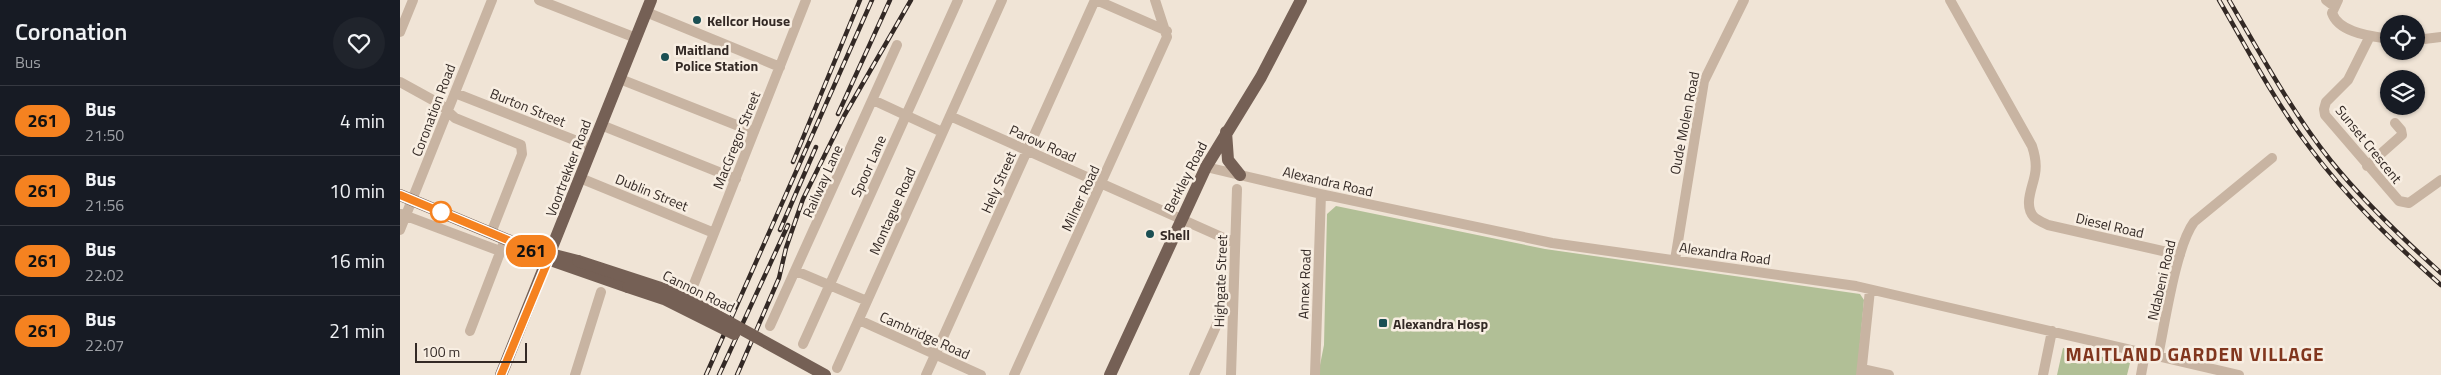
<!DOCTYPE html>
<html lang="en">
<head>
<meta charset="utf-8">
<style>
  body { margin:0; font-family:"Titillium Web",sans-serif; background:#20242c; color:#f1f3f6; height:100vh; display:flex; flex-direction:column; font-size:19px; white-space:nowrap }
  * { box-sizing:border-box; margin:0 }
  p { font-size:16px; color:#9ea1a6 }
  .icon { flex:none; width:28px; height:28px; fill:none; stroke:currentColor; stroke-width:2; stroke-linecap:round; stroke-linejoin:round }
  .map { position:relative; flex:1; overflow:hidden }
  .drawer { display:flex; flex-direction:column; background:#171b24; width:400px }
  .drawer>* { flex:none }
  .badge { padding:0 10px; border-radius:16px; font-size:18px; line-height:32px }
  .buttons { position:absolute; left:1980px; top:15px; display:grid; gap:10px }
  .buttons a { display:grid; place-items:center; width:45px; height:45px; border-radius:50%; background:#171b24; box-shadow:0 1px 4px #0004; font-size:25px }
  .scale { position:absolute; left:15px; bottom:12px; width:112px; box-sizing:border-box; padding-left:5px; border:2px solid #332925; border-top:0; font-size:14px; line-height:18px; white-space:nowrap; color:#332925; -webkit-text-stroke:4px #f8eee2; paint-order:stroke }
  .map>.badge { position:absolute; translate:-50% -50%; box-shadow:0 0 0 2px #fff }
  .round { display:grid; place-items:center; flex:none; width:52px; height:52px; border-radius:26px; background:#20242c }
  .summary { display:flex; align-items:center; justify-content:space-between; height:85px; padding:0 15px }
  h1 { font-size:24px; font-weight:600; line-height:38px }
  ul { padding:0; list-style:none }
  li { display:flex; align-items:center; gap:15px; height:70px; padding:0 15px; border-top:1px solid #363941 }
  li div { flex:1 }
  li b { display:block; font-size:19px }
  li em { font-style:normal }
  li .badge { min-width:55px; font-weight:700; text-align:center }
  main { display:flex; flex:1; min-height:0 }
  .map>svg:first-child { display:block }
</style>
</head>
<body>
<main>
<section class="drawer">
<div class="summary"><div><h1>Coronation</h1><p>Bus</p></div><a class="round"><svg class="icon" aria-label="heart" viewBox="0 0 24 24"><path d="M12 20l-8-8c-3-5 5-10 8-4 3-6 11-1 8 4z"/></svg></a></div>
<ul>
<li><span class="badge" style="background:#f58220;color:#111">261</span><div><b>Bus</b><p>21:50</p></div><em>4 min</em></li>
<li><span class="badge" style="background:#f58220;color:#111">261</span><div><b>Bus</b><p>21:56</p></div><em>10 min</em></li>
<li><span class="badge" style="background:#f58220;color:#111">261</span><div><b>Bus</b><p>22:02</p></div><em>16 min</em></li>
<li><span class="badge" style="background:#f58220;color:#111">261</span><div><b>Bus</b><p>22:07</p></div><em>21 min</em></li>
</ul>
</section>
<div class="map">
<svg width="2041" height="375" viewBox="0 0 2041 375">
  <rect width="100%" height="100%" fill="#f0e4d6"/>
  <path fill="#b1bf96" d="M 936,206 L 1145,249 L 1460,294 L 1464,300 L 1457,375 L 918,375 L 924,345 L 927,214 Z
    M 1663,348 L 1730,363 L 1727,375 L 1657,375 Z"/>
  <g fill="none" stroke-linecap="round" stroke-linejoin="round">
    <path stroke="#c8b4a2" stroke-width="10" d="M 139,0 L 236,38
      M 696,0 L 767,31
      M 1550,0 L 1632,146 C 1635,155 1637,164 1635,174 C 1633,187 1623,205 1634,217 C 1637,220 1644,223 1648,225 L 1780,255
      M 1926,0 L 1934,6
      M 1938,0 L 1932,13 C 1939,33 1971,36 1989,39
      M 246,12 L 380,67
      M 0,32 L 13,0
      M 1970,36 L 1948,80 L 1926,102 L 1924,109 L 1925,115 L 1999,201 L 2009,203 L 2041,180
      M 2016,40 L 2041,37
      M 220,79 L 354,132
      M 0,82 L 40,104 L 55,118 L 121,145 L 122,154 L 91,233
      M 55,93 L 192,147
      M 473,100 L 542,132
      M 550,116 L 835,243
      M 201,125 L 336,179
      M 1967,166 L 2002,135 L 2001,130 L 1995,123
      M 806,167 L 921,194 L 1152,243 L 1456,286 L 1839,375
      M 180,178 L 314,233
      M 1,214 L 100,251
      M 0,230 L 92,0
      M 1275,260 L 1304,81 L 1344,0
      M 396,271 L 467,301
      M 292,289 L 406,0
      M 459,320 L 581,375
      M 370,326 L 497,45
      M 70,331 L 103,245
      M 403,344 L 558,0
      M 1758,356 C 1765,323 1776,246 1794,222 L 1872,158
      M 437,368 L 602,0
      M 1462,369 L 1489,375
      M 175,375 L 201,292
      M 526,375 L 695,0
      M 614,375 L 767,37 L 755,0
      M 794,375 L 823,311 L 833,300
      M 831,375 L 837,189
      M 915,375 L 921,194
      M 1461,375 L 1470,290
      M 1643,375 L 1652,331
      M 1741,375 L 1745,353"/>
    <path stroke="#756055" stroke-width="12" d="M 826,132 L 828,160 L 840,175
      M 0,195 L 127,248 L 178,261
      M 142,257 L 228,287
      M 101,375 L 251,0
      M 710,375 L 806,167 L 861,77 L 901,0"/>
    <defs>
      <path id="rail" d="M 1819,0 C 1848,50 1875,102 1910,148 C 1948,199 1994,243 2041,285
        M 1829,0 C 1861,55 1892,112 1931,161 C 1964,202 2002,238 2041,273
        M 438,114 L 490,0
        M 393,162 L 460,0
        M 380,230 L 416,147
        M 306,375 L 472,0
        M 319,375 L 388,225
        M 337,375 L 379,278 L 386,248 L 403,199 L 444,116 L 511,0"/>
    </defs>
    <use href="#rail" stroke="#332925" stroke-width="4.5"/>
    <use href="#rail" stroke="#f8eee2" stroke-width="2.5" stroke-dasharray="8" stroke-linecap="butt"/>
    <path stroke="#756055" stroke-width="12" d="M 178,261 L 276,293 L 425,375
      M 228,287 L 264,299 L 334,334"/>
  </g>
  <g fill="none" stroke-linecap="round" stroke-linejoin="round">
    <defs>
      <path id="line" d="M 0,195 L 127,248 L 148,261 L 101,375"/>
    </defs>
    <use href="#line" stroke="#fff" stroke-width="11"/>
    <use href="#line" stroke="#f58220" stroke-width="8"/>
  </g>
  <g fill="#1b4f53" stroke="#f8eee2" stroke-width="2">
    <circle cx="297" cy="20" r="5"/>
    <circle cx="265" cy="57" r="5"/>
    <circle cx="750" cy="234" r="5"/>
    <rect x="978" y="318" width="10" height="10" rx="2.5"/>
  </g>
  <circle fill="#fff" stroke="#f58220" stroke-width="2.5" cx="41" cy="212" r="10"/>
  <g text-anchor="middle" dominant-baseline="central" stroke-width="5" stroke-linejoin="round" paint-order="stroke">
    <g font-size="14" font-weight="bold" fill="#332925" stroke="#f8eee2" text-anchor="start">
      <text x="307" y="20">Kellcor House</text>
      <text x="275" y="49">Maitland<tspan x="275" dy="16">Police Station</tspan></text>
      <text x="760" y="234">Shell</text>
      <text x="993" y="323">Alexandra Hosp</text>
    </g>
    <g font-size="14" fill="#332925" stroke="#f8eee2">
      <text transform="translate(128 107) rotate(22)">Burton Street</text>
      <text transform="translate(33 110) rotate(-69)">Coronation Road</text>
      <text transform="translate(1284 123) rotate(-79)">Oude Molen Road</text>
      <text transform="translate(336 140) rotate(-68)">MacGregor Street</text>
      <text transform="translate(643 143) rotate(24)">Parow Road</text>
      <text transform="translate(1969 144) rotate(51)">Sunset Crescent</text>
      <text transform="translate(468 166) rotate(-66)">Spoor Lane</text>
      <text transform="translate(168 168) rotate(-69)">Voortrekker Road</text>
      <text transform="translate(785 177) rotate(-63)">Berkley Road</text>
      <text transform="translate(422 181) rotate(-66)">Railway Lane</text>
      <text transform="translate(928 181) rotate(13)">Alexandra Road</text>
      <text transform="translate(598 182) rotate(-66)">Hely Street</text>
      <text transform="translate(252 192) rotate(22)">Dublin Street</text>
      <text transform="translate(680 198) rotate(-65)">Milner Road</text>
      <text transform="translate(492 211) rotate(-66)">Montague Road</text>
      <text transform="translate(1710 225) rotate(13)">Diesel Road</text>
      <text transform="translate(1325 253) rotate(8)">Alexandra Road</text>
      <text transform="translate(1761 280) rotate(-77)">Ndabeni Road</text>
      <text transform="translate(820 281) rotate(-88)">Highgate Street</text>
      <text transform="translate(904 284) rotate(-88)">Annex Road</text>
      <text transform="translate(299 291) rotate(26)">Cannon Road</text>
      <text transform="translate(525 335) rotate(24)">Cambridge Road</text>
    </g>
    <g font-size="19" font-weight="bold" letter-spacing="1" fill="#81361e" stroke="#f8eee2">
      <text x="1795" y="353">MAITLAND GARDEN VILLAGE</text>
    </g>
  </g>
</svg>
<div class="buttons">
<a><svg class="icon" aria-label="locate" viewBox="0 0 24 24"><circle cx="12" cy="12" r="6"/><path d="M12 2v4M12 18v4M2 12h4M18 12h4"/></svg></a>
<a><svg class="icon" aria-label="layers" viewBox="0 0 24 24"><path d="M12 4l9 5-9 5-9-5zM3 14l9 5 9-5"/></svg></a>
</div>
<div class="scale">100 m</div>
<b class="badge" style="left:131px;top:251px;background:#f58220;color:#111">261</b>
</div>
</main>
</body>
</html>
